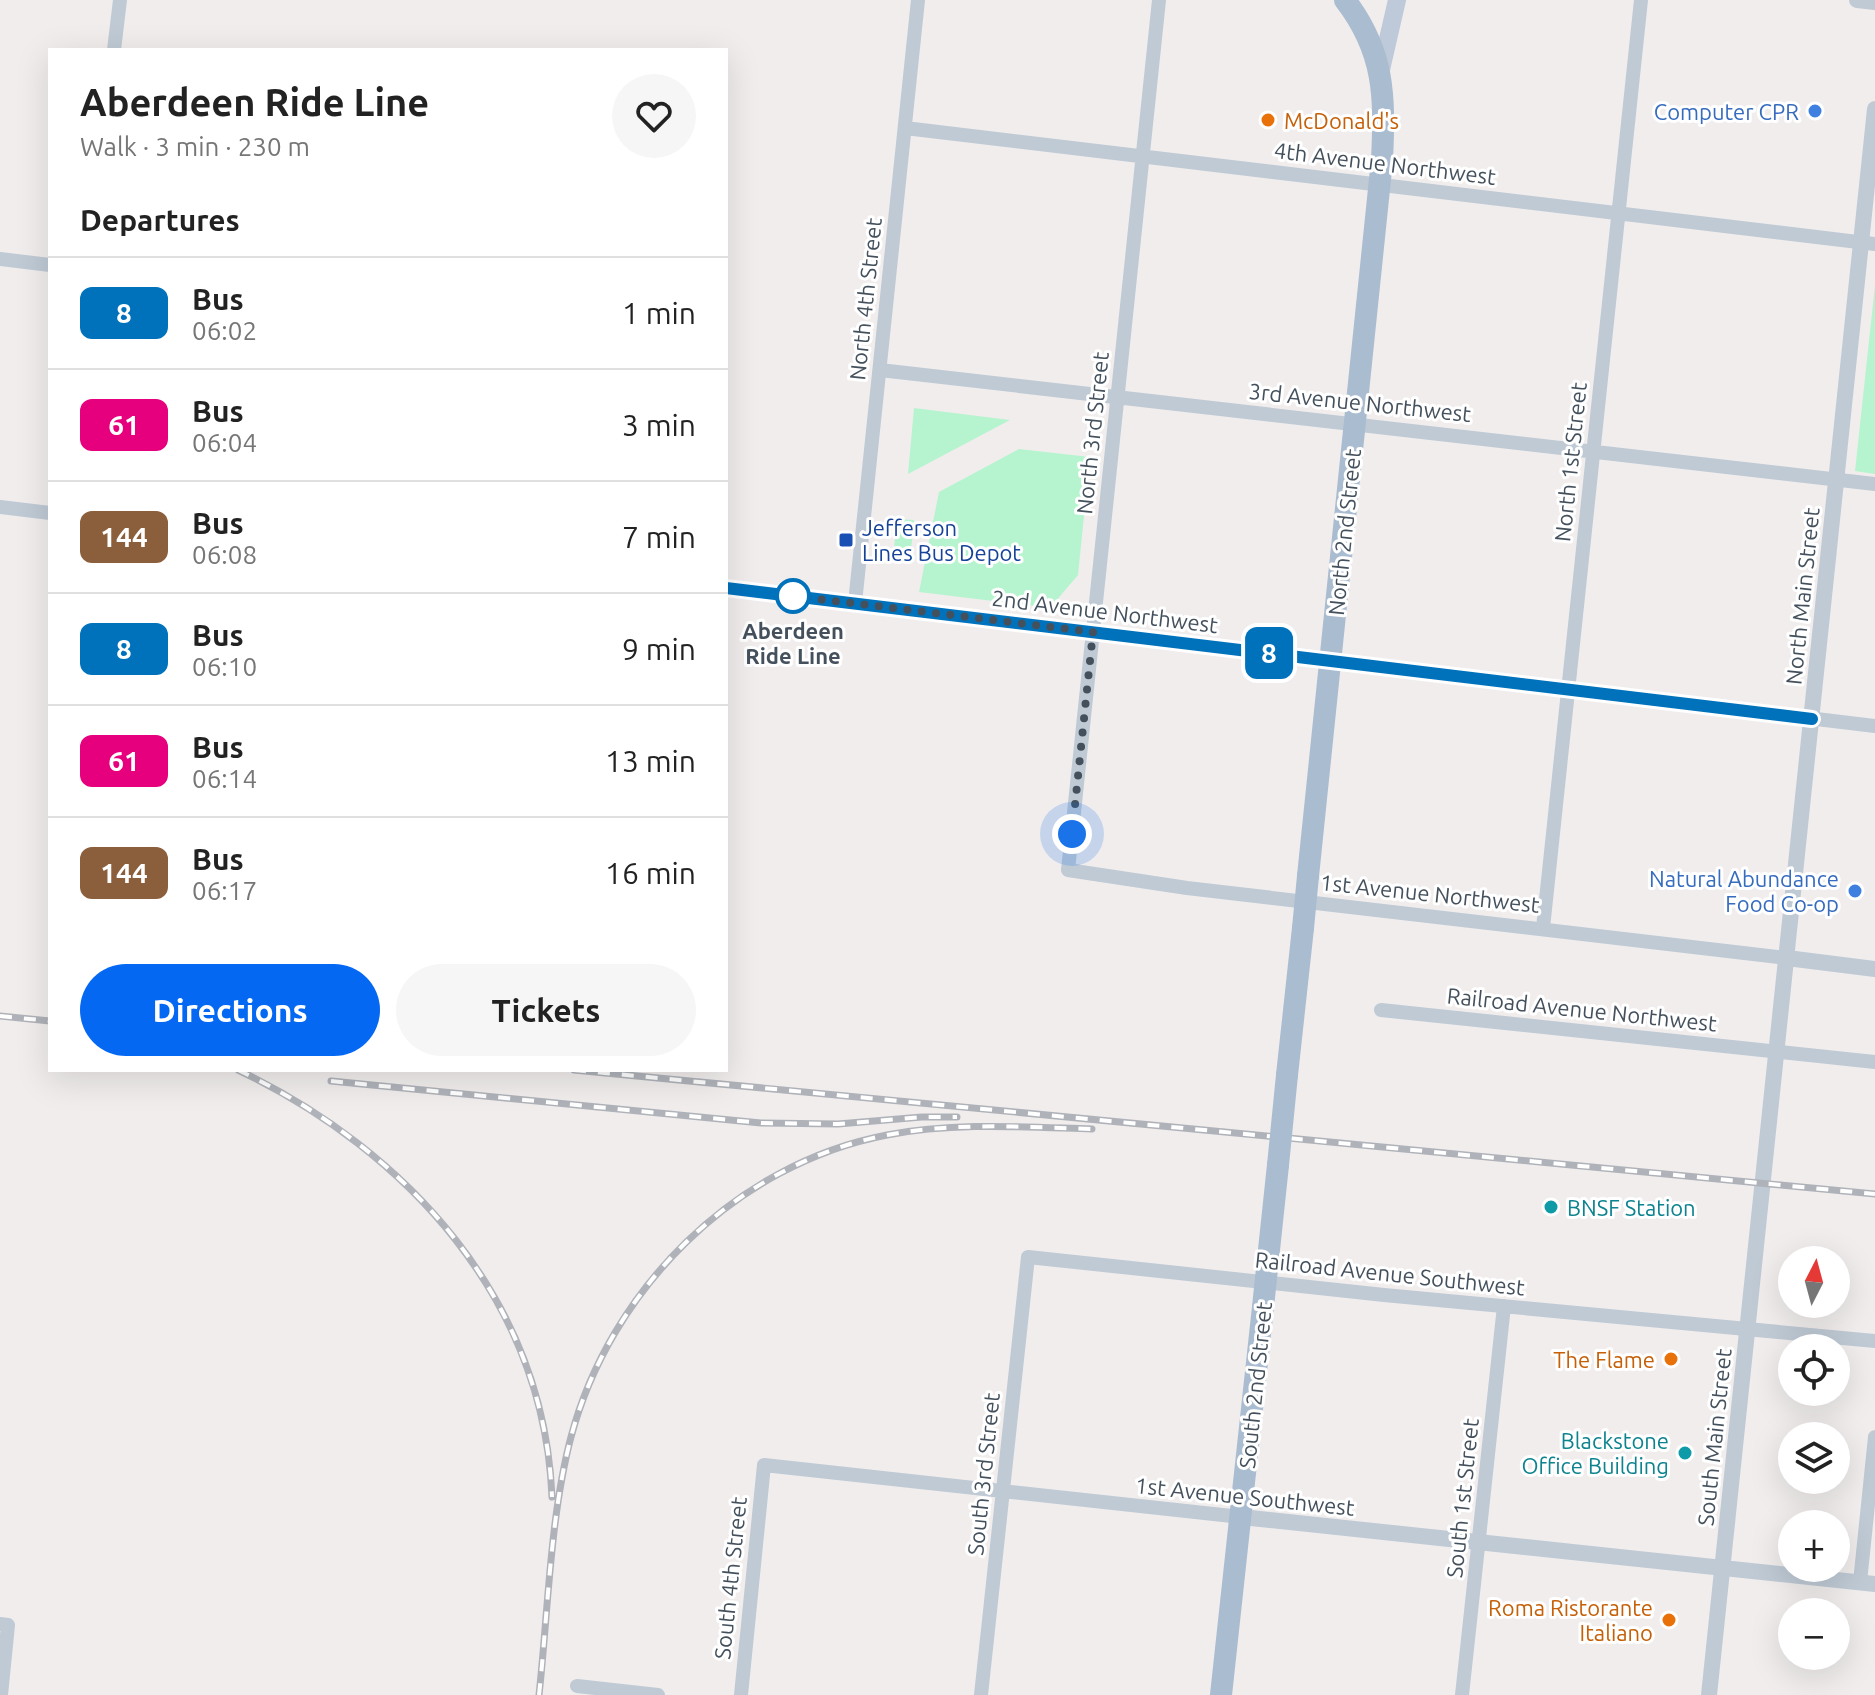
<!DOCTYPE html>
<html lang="en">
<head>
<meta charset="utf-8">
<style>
  body { margin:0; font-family:Ubuntu,sans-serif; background:#f6f6f6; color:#222; height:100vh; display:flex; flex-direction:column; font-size:30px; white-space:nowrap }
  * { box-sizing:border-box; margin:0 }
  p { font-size:26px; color:#767676 }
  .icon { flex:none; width:44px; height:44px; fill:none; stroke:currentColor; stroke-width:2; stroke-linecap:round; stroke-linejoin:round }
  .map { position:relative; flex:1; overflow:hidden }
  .drawer { position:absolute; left:48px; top:48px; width:680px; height:1024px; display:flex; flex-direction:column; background:#fff; border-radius:0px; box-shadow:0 8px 32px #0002 }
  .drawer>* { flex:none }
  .badge { padding:0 16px; border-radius:12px; font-size:28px; line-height:52px }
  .needle { width:52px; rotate:6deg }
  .controls { position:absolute; left:1778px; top:1246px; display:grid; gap:16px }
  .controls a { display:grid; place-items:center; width:72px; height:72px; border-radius:50%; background:#fff; box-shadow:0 8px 32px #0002; font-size:40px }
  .you { position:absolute; width:40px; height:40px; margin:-20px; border:6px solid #fff; border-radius:50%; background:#1a73e8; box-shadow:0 0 0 12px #1a73e833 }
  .map>.badge { position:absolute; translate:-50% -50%; box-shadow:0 0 0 4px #fff }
  h2 { padding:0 32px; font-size:30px; line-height:72px }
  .round { display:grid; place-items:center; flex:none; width:84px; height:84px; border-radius:42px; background:#f6f6f6 }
  .overview { display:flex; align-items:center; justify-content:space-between; height:136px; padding:0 32px }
  h1 { font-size:38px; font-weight:600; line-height:60px }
  .cta { display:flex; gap:16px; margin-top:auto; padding:16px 32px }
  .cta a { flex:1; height:92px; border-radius:48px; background:#0568f3; color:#fff; font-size:32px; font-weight:600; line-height:92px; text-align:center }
  .cta a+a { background:#f6f6f6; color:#222 }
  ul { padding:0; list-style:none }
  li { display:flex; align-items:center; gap:24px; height:112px; padding:0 32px; border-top:2px solid #e0e0e0 }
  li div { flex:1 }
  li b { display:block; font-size:30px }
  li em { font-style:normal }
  li .badge { min-width:88px; font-weight:700; text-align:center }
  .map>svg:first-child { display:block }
</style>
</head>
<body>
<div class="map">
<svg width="1875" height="1695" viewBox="0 0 1875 1695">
  <rect width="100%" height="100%" fill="#f1eded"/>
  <path fill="#b6f4cf" d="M 1875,285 L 1875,474 L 1855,471 Z
    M 914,408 L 1010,420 L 908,474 Z
    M 1019,449 L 1090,457 L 1078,575 L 1050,608 L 919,592 L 939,492 Z
    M 897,519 L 914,520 L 910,560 L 893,558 Z"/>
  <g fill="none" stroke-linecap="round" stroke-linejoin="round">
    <path stroke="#bfcad5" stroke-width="14" d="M 1159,0 L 1068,870 L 1187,888 L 1787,958
      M 114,50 L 120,0
      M 905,128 L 1875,244
      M 0,259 L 50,265
      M 880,370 L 1875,484
      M 0,507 L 50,513
      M 726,588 L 1875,726
      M 855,603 L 918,0
      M 1543,928 L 1641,0
      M 1381,1010 L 1875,1062
      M 1860,1582 L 1875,1437
      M 0,1624 L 8,1625 L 1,1695
      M 577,1686 L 658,1695
      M 741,1695 L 764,1465 L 1241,1517
      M 981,1695 L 1028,1257 L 1384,1295 L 1875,1341
      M 1462,1695 L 1504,1306"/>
    <path stroke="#bfcad5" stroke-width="16" d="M 1857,0 L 1875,2
      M 1787,958 L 1875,969
      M 1241,1517 L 1875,1584
      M 1709,1695 L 1875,109"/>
    <path stroke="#becad9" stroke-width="18" d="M 1380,74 L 1397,0"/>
    <path stroke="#aabcd0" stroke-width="22" d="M 1308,876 L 1382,160 C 1385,97 1385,52 1345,0
      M 1287,1075 L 1303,928
      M 1268,1259 L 1278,1165
      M 1221,1695 L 1263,1307"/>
    <defs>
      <path id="rail" d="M 0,1016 L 50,1021
        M 238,1070 C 408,1151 544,1300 552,1497
        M 574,1070 L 1875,1194
        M 331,1081 L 761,1123 L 838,1124 L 922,1117 L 957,1117
        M 539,1695 C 548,1613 550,1516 571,1437 C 610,1290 735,1164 887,1135 C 954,1122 1024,1127 1092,1129"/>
    </defs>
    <use href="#rail" stroke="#afb3b9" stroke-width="7"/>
    <use href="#rail" stroke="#fff" stroke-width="4" stroke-dasharray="12" stroke-linecap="butt"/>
    <path stroke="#aabcd0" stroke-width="22" d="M 1303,928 L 1308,876
      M 1278,1165 L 1287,1075
      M 1263,1307 L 1268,1259"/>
  </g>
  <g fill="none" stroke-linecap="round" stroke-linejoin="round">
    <defs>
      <path id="line" d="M 726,588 L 1812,719"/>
    </defs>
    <use href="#line" stroke="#fff" stroke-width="18"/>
    <use href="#line" stroke="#0072bc" stroke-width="12"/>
    <path stroke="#44515d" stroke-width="8" stroke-dasharray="0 14.4" d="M 793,596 L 1093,632 L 1072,834"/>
  </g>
  <g fill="#3f7fe0" stroke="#fff" stroke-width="3">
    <circle cx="1815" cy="111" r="8"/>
    <circle cx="1855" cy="891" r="8"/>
  </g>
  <g fill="#e8710a" stroke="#fff" stroke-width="3">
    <circle cx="1268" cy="120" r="8"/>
    <circle cx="1671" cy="1359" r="8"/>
    <circle cx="1669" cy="1620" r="8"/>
  </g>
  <rect fill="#1a4fb4" stroke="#fff" stroke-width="3" x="838" y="532" width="16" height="16" rx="4"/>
  <circle fill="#fff" stroke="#0072bc" stroke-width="4" cx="793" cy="596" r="16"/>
  <g fill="#0f9aa8" stroke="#fff" stroke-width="3">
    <circle cx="1551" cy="1207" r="8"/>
    <circle cx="1685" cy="1453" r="8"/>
  </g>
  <g text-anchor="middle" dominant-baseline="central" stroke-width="6" stroke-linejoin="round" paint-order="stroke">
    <g font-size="22" fill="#366cbe" stroke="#fff" text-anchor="end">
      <text x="1799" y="111">Computer CPR</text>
      <text x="1839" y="878">Natural Abundance<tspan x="1839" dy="25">Food Co-op</tspan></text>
    </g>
    <g font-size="22" fill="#c56008" stroke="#fff" text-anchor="end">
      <text x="1284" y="120" text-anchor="start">McDonald's</text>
      <text x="1655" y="1359">The Flame</text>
      <text x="1653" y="1607">Roma Ristorante<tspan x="1653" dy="25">Italiano</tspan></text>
    </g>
    <g font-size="22" fill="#44515d" stroke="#fff">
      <text transform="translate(1385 163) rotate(7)">4th Avenue Northwest</text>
      <text transform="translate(865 299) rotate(-84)">North 4th Street</text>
      <text transform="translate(1360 402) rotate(6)">3rd Avenue Northwest</text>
      <text transform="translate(1092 433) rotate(-84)">North 3rd Street</text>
      <text transform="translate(1570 462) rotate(-84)">North 1st Street</text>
      <text transform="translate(1344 532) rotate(-84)">North 2nd Street</text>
      <text transform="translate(1802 596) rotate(-84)">North Main Street</text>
      <text transform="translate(1105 611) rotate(7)">2nd Avenue Northwest</text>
      <text transform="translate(1430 893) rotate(6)">1st Avenue Northwest</text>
      <text transform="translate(1582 1009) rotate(6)">Railroad Avenue Northwest</text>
      <text transform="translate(1390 1273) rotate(6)">Railroad Avenue Southwest</text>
      <text transform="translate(1255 1385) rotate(-84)">South 2nd Street</text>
      <text transform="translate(1714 1437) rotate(-84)">South Main Street</text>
      <text transform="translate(983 1474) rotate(-84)">South 3rd Street</text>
      <text transform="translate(1245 1496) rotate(6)">1st Avenue Southwest</text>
      <text transform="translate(1462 1498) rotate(-84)">South 1st Street</text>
      <text transform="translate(730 1578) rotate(-84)">South 4th Street</text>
    </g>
    <g font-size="22" fill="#164399" stroke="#fff" text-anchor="start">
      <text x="862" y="527">Jefferson<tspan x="862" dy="25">Lines Bus Depot</tspan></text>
    </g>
    <g font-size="22" font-weight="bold" fill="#44515d" stroke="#fff">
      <text x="793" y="630">Aberdeen<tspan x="793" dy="25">Ride Line</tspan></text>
    </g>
    <g font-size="22" fill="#0d838f" stroke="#fff" text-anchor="start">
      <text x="1567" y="1207">BNSF Station</text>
      <text x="1669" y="1440" text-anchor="end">Blackstone<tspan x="1669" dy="25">Office Building</tspan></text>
    </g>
  </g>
</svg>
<div class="controls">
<a><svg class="needle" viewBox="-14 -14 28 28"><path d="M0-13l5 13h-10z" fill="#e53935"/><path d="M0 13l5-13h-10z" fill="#767676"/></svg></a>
<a><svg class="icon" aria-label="locate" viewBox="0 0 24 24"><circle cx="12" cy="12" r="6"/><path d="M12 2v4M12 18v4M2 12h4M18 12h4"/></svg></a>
<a><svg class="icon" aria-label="layers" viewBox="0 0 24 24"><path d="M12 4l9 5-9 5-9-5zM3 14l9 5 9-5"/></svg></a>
<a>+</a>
<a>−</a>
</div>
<div class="you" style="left:1072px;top:834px"></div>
<b class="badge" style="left:1269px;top:653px;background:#0072bc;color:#fff">8</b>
<section class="drawer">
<div class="overview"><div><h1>Aberdeen Ride Line</h1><p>Walk · 3 min · 230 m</p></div><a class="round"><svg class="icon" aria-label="heart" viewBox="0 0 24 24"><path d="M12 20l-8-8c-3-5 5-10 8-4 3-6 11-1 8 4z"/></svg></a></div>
<h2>Departures</h2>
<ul>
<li><span class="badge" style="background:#0072bc;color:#fff">8</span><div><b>Bus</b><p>06:02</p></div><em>1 min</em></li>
<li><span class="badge" style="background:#e6007e;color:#fff">61</span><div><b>Bus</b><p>06:04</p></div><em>3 min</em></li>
<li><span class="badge" style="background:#8b5e3c;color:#fff">144</span><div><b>Bus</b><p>06:08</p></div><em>7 min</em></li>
<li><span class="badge" style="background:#0072bc;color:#fff">8</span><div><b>Bus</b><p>06:10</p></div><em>9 min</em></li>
<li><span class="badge" style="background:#e6007e;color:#fff">61</span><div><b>Bus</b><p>06:14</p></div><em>13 min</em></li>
<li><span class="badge" style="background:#8b5e3c;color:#fff">144</span><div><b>Bus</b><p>06:17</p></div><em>16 min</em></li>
</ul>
<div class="cta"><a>Directions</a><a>Tickets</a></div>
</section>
</div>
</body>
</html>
